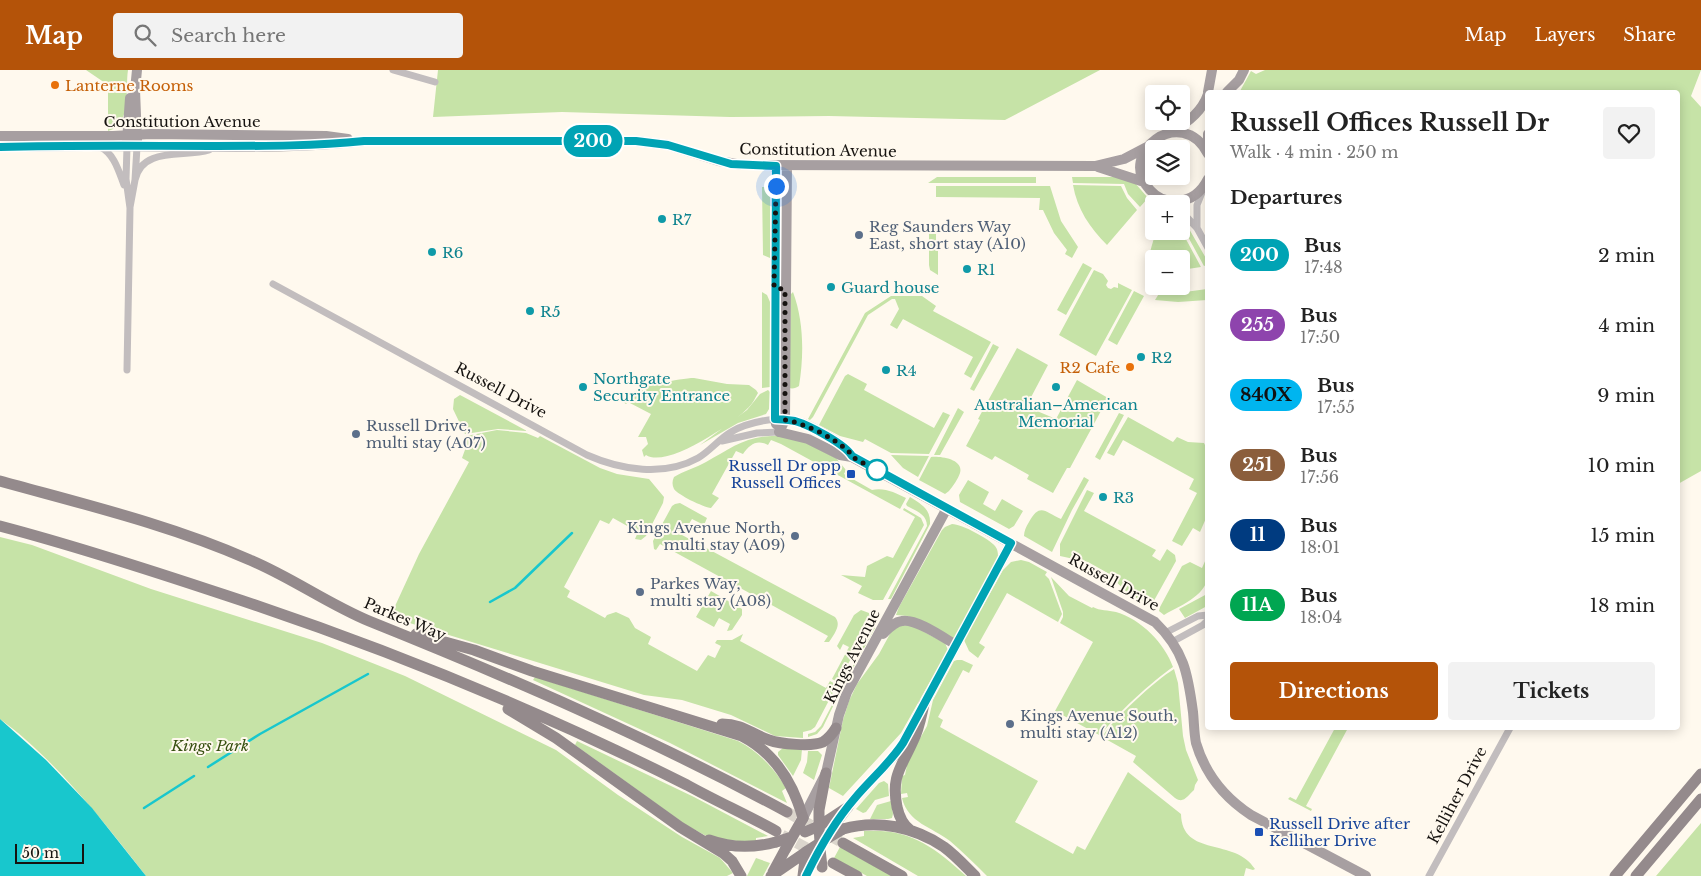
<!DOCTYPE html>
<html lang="en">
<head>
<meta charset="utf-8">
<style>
  body { margin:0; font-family:"Libre Baskerville",serif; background:#f2f2f2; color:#222; height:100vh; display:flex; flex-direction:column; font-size:19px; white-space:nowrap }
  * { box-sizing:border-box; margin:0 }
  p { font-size:16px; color:#767676 }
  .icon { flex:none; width:28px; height:28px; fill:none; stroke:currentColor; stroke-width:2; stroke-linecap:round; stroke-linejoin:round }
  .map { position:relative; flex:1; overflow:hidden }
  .side { position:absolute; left:1205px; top:20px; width:475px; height:640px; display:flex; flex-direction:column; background:#fff; border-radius:5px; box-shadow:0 2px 12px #0003 }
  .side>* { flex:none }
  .badge { padding:0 10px; border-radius:16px; font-size:18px; line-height:32px }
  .fabs { position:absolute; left:1145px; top:15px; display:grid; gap:10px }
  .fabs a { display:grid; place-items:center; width:45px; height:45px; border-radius:5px; background:#fff; box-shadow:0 2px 12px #0003; font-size:25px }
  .scale { position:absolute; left:15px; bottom:12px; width:69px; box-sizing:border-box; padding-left:5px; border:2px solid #161310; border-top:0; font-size:14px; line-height:18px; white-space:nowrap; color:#161310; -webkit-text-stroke:4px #fff9ee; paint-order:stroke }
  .you { position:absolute; width:25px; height:25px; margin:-12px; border:4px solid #fff; border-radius:50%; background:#1a73e8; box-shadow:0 0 0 8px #1a73e833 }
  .map>.badge { position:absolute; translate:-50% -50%; box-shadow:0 0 0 2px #fff }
  h2 { padding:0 25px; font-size:19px; line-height:45px }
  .round { display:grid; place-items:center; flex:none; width:52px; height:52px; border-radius:5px; background:#f2f2f2 }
  .head { display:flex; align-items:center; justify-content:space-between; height:85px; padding:0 25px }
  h1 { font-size:24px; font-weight:800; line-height:38px }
  .primary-button { display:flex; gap:10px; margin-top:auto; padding:10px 25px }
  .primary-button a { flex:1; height:58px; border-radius:5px; background:#b45309; color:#fff; font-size:20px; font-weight:800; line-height:58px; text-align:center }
  .primary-button a+a { background:#f2f2f2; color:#222 }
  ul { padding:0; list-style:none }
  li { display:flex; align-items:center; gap:15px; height:70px; padding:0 25px }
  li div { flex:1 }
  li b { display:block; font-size:19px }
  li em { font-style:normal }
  li .badge { min-width:55px; font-weight:700; text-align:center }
  header { display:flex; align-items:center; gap:30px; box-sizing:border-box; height:70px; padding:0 25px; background:#b45309; color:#fff }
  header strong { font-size:24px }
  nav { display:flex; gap:28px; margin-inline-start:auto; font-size:18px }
  .search { width:350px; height:45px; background:#f2f2f2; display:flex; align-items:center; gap:12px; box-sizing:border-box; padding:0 18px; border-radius:5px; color:#767676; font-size:19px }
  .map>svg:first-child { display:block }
</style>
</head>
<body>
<header>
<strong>Map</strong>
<div class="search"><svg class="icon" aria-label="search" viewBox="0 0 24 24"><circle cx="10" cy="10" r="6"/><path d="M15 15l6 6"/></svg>Search here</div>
<nav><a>Map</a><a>Layers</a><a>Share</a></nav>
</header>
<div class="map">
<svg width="1701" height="806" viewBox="0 0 1701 806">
  <rect width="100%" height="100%" fill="#fff9ee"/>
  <path fill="#c6e3a7" d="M 86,0 L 128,0 C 125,19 132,55 108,61 L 108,15 Z
    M 438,0 L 1100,0 L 1005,50 L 829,46 L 730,47 L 562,42 L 433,47 Z
    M 1265,0 L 1701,0 L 1691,26 L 1701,37 L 1701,401 L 1678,414 L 1678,22 L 1236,22 L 1240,21 L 1251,1 L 1256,4 Z
    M 937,107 L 1036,107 L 1036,113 L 928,113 Z
    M 1072,107 L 1120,107 L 1135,113 L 1148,128 L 1140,137 L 1128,124 L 1124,114 L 1073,113 Z
    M 1073,115 L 1121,116 L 1127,128 L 1137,140 L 1107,175 C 1090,158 1077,139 1073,115 Z
    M 936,116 L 1050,116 L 1061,151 L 1078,177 L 1072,188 L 1065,184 L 1067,180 L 1054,163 L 1043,140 L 1039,140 L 1040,128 L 936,127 Z
    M 762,117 L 770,117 L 770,188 L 763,185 Z
    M 1181,145 L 1207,190 L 1207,195 L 1204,196 L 1181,154 Z
    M 936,158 L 936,170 L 938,170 L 938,205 L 930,200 L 929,195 L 929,159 Z
    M 1181,160 L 1201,197 L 1181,200 L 1181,189 L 1154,189 L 1154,197 L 1146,196 L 1156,161 L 1181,161 Z
    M 1083,193 L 1092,198 L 1066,245 L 1057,240 Z
    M 1094,200 L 1103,204 L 1108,211 L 1106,215 L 1108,218 L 1111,219 L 1114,217 L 1118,218 L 1118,213 L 1132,220 L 1096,286 L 1059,265 Z
    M 1207,219 L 1207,230 L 1178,232 L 1155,230 L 1160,222 L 1185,222 Z
    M 1134,221 L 1144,226 L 1117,275 L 1108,270 Z
    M 762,222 L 767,225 L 770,232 L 770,317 L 762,318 Z
    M 793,222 C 804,252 804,285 799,316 C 796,318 793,319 789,318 L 791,224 Z
    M 891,226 L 922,226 L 936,236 L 933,241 L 991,272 L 971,308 L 964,304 L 973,287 L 903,249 L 897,259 L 890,255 L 899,239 L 895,229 L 892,229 L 868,245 L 813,347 L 810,350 L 808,349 L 865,243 Z
    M 993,274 L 999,277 L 974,321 L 970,319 Z
    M 1017,278 L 1048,295 L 1028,333 L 1038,339 L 1037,341 L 1056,349 L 1077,310 L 1108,328 L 1070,398 L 1067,398 L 1053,423 L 1027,409 L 1029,405 L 995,386 L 992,390 L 966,376 L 980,350 L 978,349 Z
    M 848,304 L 867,314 L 864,320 L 934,358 L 943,342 L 950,345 L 929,384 L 891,383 L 865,369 L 863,372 L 840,366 L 819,355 L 845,306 Z
    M 694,308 L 727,314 L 749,315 L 756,320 L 758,323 C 755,328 753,333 749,337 C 734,353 667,399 646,385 L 644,387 L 642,380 L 648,374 L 646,367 L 638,367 L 651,344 L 628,332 L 626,334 L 623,332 C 625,330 626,327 628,325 C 639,317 680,308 694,308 Z
    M 768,320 L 770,322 L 769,339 L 766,344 L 738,353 L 700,375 L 747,340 L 760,324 Z
    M 460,325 L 527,361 L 498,359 L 465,364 L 453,339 L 454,329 Z
    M 958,338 L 964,342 L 940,385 L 934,385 Z
    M 1119,343 L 1124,345 L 1100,390 L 1095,387 Z
    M 1128,347 L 1173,372 L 1177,367 L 1188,372 L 1204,373 L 1207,379 L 1207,446 L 1200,462 L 1193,458 L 1182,476 L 1172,471 L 1197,423 L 1189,419 L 1194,409 L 1123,370 L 1114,386 L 1107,383 Z
    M 497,360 L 526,363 L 538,368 L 540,366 L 600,398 L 617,404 L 649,409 L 664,427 L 663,433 L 646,466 L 641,470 L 635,469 L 638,462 L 613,448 L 609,454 L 600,450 L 564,517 L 570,521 L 567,527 L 605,548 L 607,545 L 616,542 L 629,548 L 635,558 L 651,567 L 648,574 L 697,601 L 708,585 L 715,588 L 721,576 L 715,573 L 717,570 L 732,570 L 743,564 L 740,571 L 826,618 L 830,611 L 837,615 L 815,657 L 811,660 L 803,662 L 803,668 L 775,666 L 731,645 L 682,630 L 644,625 L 390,547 L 419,484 L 469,392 L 462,388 L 466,377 L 466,366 Z
    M 779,366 L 799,369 L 836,388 L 846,400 L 844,404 L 872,420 C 884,417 896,423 906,428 L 900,439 L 781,374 L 771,370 L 768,375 C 757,369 750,374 743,384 L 736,381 L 712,424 L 719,428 L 711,438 C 703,437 678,425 674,419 C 672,415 672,411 674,407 C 683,401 696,398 706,392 C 732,378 746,365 779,366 Z
    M 891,385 L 929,386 L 918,407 L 903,398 Z
    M 931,387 C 940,386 964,389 960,403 C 958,409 953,416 949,421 L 945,424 L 919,410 Z
    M 1084,407 L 1089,410 L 1072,440 L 1052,482 L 1024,466 C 1024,461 1026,457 1029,452 C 1040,432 1045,442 1061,449 Z
    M 968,410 L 989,422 L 983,434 L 995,441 L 1002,429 L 1023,441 L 1014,456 L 1009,459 L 960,432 L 959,425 Z
    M 1087,420 L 1094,423 L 1084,441 L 1156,480 L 1152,486 L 1160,491 L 1167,479 L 1175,485 L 1176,491 L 1151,536 L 1128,523 L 1112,508 L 1113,506 L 1088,492 L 1060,486 L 1060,474 Z
    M 910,427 C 921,434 931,439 930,454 L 891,529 L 888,529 L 927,456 C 927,444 916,441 907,436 L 906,434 Z
    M 680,433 L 707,448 L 704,455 L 692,449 L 682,465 L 835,547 C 842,555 834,564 829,572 L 824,572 L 828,566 L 660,474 L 656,480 L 654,479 L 653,471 L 672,436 L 675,434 Z
    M 904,438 L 921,448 L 924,455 L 883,530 L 873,530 L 858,523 L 862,516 L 841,505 L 865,507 L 867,496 L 887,486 L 893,488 L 915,447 L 903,440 Z
    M 952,454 C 962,454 989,469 995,476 C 998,480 998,483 998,488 L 954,569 L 908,546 L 896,545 L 899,537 L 942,460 L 945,457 Z
    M 0,467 L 32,475 L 151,519 L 322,573 L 405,606 L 556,680 L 618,725 L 682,767 L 720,788 L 733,803 L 727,806 L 146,806 C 105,753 54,688 0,649 Z
    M 1206,489 C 1217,522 1187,532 1164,545 L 1159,541 L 1160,537 L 1182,496 L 1190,492 L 1202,498 Z
    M 1021,490 L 1029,492 L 1047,502 L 1045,505 L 1049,509 L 1062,544 L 1058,552 L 1007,523 L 979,573 L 985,577 L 978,588 L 969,581 L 964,570 L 1003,500 L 1011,492 Z
    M 1051,507 L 1069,526 L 1092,538 L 1093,537 C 1100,541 1108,540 1116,542 C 1141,549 1165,574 1173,597 C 1155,609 1111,648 1101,666 L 1055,641 L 1093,572 L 1060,553 L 1063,547 L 1063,542 Z
    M 711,521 L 742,539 L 742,545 L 732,560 L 727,561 L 730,554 L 719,548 L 714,557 L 696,547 Z
    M 1207,524 L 1207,536 L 1185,548 L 1179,539 Z
    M 861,540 L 869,543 L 873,549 L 838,612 L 832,609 L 849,577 L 843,574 L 840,580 L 837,576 L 854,545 Z
    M 875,553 L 875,558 L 839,624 L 823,657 L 817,664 L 808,667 L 808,664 L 815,662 L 821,656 Z
    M 899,555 L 913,556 L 945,573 L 948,580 L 901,663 L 843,726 L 829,718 L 843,650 L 849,631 L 857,614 L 879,584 L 891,562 Z
    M 957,590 L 962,590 L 973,595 L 969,603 L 963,600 L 938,647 L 943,650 L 940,657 L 1038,711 L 1015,752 L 1073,784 L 1077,776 L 1085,780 L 1128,702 L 1181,744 C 1182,788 1235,767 1255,799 L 1253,800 L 1246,798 L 1244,806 L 987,806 C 975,794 963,782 950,771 C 932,757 908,753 902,728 L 908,727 L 907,723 L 901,724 L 902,706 L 905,705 L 908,690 L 927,656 L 933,630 L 954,591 Z
    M 1174,599 L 1178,613 L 1183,666 L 1186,680 L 1198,710 L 1195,715 L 1194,720 C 1187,726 1184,734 1175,728 L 1133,692 L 1136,686 L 1102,667 C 1113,649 1156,610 1174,599 Z
    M 535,607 L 738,671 C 759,682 774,698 786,718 L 782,721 L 787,733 L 670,673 L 533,610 Z
    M 1335,658 L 1348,658 L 1306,736 L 1312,739 L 1311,741 L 1288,729 L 1290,727 L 1296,730 Z
    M 577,671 L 694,727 L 768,766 L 756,768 L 756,773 L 710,768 L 686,755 L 575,675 Z
    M 783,678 L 802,679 L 801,690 L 793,706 L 778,685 L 778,682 Z
    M 808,681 L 818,681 L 822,685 L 814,710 L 803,703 L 807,692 Z
    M 884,711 L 888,714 L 889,726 L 875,730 L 866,742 L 863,743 L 856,739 L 879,713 Z
    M 891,731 L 893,744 L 892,748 L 888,749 L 870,749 L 877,735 Z
    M 1701,753 L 1701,806 L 1656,806 L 1695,760 Z
    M 864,761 C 910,758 934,777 966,806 L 918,806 L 853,768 L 864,766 Z
    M 840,777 L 892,806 L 867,806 L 834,788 Z
    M 756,788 L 770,793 L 763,806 L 747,806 Z"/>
  <path fill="#18c7cd" d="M 0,649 L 46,690 L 92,738 L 146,806 L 0,806 Z"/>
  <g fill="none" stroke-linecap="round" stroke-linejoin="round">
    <path stroke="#18c7cd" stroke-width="2.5" d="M 490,532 L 515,518 L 572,463
      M 208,697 L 260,664 L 368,604
      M 144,738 L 194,706"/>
    <path stroke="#dcd6cd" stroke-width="11" stroke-dasharray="11 5.5" stroke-linecap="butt" d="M 787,742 L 843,773
      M 782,765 L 816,783"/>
    <path stroke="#c2bdbe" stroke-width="7" d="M 393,0 L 435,12
      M 100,77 C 114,83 119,102 124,115
      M 127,77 L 126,109 L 130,138 L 127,300
      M 135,110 C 142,76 185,88 209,80
      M 130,137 L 135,110 L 137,77
      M 1181,141 L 1197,158 L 1208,178
      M 1197,158 L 1197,135 L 1203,120
      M 273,214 L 587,385 C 621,400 664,407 698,388 C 710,381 719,369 731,362 C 744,354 759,351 775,349
      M 722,371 L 757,363 L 779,362
      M 1165,563 L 1198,546 L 1208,545
      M 1172,572 L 1203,555 L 1208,550
      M 1429,806 L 1510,658"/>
    <path stroke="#a79fa1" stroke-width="10" d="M 137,0 L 135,20 L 137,71
      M 1208,22 L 1212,0
      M 1227,22 L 1239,10 L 1244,0
      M 1170,62 C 1186,54 1202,42 1208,24
      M 1208,64 L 1208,81
      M 0,66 L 113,66 L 151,64 L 326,66 L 348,69
      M 127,71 L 130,28
      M 0,77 C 70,75 139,76 209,77 C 260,77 312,77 364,71 L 636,71 L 668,75 L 719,91 L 742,95 L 1095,96 L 1124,89 L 1147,77
      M 1208,84 C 1182,33 1115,83 1150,120 C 1157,128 1167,132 1178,131 C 1192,130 1202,121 1208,109
      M 776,96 L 775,349 L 776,354
      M 1098,97 L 1144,112
      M 775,349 C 781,349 788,350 795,351 C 810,355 845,373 852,387 L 1155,552 C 1184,580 1188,604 1193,642 C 1194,652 1194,663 1196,673 C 1205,703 1225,728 1251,745 L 1366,806
      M 779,362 L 785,350 L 787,96
      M 779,362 L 808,369 L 840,385 L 852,387
      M 883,564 C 889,558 894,552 902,551 C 916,548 944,568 956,575
      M 803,748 L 826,703 L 839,645 L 847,622 L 947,438
      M 835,755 L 854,729 L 895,685 L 903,673 L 1011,473"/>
    <path stroke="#948a8c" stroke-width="11" d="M 0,411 C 83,434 171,455 250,490 C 291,507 328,534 369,551 C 511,608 652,669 787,742
      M 0,456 C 76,476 150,500 225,525 C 383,577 538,640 687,715 C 716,731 747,745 776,761
      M 416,564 L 474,580 L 532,601 L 742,666 C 775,683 793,713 803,748
      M 508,639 L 556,668 L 680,757 L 723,783 L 732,791 L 741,806
      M 722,654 C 743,654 751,664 769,670 C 780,674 812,677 823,672 C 829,668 833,663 836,658
      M 826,703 L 819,740 L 819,756 L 848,737
      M 843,759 C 877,749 915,757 944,777 C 955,785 965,796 975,806
      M 910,760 C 902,754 899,746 897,737 C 891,706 901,698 913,671 C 919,660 921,647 924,634
      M 709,770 C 731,778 754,778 776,772
      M 843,773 L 902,806
      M 833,793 L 857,806
      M 773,802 L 786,778
      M 771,806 L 806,782
      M 803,806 L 806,782
      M 1615,806 L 1701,704
      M 1636,806 L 1701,729"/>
    <path stroke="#948a8c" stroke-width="11" d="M 805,762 L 819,756 L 820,773 L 806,782
      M 826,769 L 843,759
      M 776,772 L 792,767
      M 786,778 L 803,748
      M 820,779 L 822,797"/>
  </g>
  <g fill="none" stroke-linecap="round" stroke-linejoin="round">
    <defs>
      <path id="line" d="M 0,77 C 72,75 144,76 216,76 C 266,76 315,76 364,71 L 636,71 L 668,75 L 731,94 L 776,96 L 775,349 C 781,349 788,350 795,351 C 809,355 845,374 852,386 L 1011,473 L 903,673 C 890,693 871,709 855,728 C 835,751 819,779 806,806"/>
    </defs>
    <use href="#line" stroke="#fff" stroke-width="11"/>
    <use href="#line" stroke="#00a3b4" stroke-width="8"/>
    <path stroke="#161310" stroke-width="5" stroke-dasharray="0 9" d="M 776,116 L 774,217 L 785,220 L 785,350 C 804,353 833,367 848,381 C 850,382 851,385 853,387 C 859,392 870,396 877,400"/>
  </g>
  <g fill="#e8710a" stroke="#fff9ee" stroke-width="2">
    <circle cx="55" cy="15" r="5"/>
    <circle cx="1130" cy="297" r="5"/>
  </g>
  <g fill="#0f9aa8" stroke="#fff9ee" stroke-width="2">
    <circle cx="662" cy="149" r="5"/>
    <circle cx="432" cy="182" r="5"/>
    <circle cx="967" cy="199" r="5"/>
    <circle cx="831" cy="217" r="5"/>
    <circle cx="530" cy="241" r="5"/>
    <circle cx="1141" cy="287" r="5"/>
    <circle cx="886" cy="300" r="5"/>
    <circle cx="583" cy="317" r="5"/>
    <circle cx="1056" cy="317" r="5"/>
    <circle cx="1103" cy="427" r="5"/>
  </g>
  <g fill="#5c6f8a" stroke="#fff9ee" stroke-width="2">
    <circle cx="859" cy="165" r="5"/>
    <circle cx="356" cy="364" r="5"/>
    <circle cx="795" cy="466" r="5"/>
    <circle cx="640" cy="522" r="5"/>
    <circle cx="1010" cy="654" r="5"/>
  </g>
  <circle fill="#fff" stroke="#00a3b4" stroke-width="2.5" cx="877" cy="400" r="10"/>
  <g fill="#1a4fb4" stroke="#fff9ee" stroke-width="2">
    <rect x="846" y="399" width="10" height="10" rx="2.5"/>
    <rect x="1254" y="757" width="10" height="10" rx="2.5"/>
  </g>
  <g text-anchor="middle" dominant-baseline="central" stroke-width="4" stroke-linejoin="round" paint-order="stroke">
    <g font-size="15" fill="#c56008" stroke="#fff9ee" text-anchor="start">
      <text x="65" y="15">Lanterne Rooms</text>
      <text x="1120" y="297" text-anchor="end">R2 Cafe</text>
    </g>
    <g font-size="15" fill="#161310" stroke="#fff9ee">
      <text x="182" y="51">Constitution Avenue</text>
      <text transform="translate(818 80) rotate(1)">Constitution Avenue</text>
      <text transform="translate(501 320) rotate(28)">Russell Drive</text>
      <text transform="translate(1114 512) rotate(29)">Russell Drive</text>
      <text transform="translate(405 549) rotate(23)">Parkes Way</text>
      <text transform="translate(852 586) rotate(-63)">Kings Avenue</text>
      <text transform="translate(1457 725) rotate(-62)">Kelliher Drive</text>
    </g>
    <g font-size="15" fill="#0d838f" stroke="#fff9ee" text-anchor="start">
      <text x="672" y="149">R7</text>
      <text x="442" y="182">R6</text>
      <text x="977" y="199">R1</text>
      <text x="841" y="217">Guard house</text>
      <text x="540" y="241">R5</text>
      <text x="1151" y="287">R2</text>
      <text x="896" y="300">R4</text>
      <text x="593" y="308">Northgate<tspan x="593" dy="17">Security Entrance</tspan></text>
      <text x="1056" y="334" text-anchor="middle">Australian–American<tspan x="1056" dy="17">Memorial</tspan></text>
      <text x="1113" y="427">R3</text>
    </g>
    <g font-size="15" fill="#4e5e75" stroke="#fff9ee" text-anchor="start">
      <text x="869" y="156">Reg Saunders Way<tspan x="869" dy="17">East, short stay (A10)</tspan></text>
      <text x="366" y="355">Russell Drive,<tspan x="366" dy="17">multi stay (A07)</tspan></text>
      <text x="785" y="457" text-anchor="end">Kings Avenue North,<tspan x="785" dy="17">multi stay (A09)</tspan></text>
      <text x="650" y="513">Parkes Way,<tspan x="650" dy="17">multi stay (A08)</tspan></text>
      <text x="1020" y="645">Kings Avenue South,<tspan x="1020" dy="17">multi stay (A12)</tspan></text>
    </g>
    <g font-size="15" fill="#164399" stroke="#fff9ee" text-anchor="end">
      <text x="841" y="395">Russell Dr opp<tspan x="841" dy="17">Russell Offices</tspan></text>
      <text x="1269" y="753" text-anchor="start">Russell Drive after<tspan x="1269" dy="17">Kelliher Drive</tspan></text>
    </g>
    <g font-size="15" font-style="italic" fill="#385111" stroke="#fff9ee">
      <text x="210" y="675">Kings Park</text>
    </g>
  </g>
</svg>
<div class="fabs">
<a><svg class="icon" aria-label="locate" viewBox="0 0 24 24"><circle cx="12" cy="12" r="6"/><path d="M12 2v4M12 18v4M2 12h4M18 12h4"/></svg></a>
<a><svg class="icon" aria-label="layers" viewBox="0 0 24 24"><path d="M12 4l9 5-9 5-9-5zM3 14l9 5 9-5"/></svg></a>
<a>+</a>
<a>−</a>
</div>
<div class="scale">50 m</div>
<div class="you" style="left:776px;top:116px"></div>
<b class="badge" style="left:593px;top:71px;background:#00a3b4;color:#fff">200</b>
<section class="side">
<div class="head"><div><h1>Russell Offices Russell Dr</h1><p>Walk · 4 min · 250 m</p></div><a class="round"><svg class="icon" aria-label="heart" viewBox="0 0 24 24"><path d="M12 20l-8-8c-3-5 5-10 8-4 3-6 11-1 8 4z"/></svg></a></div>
<h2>Departures</h2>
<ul>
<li><span class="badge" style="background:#00a3b4;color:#fff">200</span><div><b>Bus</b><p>17:48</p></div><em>2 min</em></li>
<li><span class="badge" style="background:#8e44ad;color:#fff">255</span><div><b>Bus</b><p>17:50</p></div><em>4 min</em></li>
<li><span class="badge" style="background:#00b5ef;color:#111">840X</span><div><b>Bus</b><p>17:55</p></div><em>9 min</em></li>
<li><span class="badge" style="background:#8b5e3c;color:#fff">251</span><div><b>Bus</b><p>17:56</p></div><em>10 min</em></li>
<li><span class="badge" style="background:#003b80;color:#fff">11</span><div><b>Bus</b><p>18:01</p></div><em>15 min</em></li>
<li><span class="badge" style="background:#00a651;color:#fff">11A</span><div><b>Bus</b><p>18:04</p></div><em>18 min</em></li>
</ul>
<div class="primary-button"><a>Directions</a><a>Tickets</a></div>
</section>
</div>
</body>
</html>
